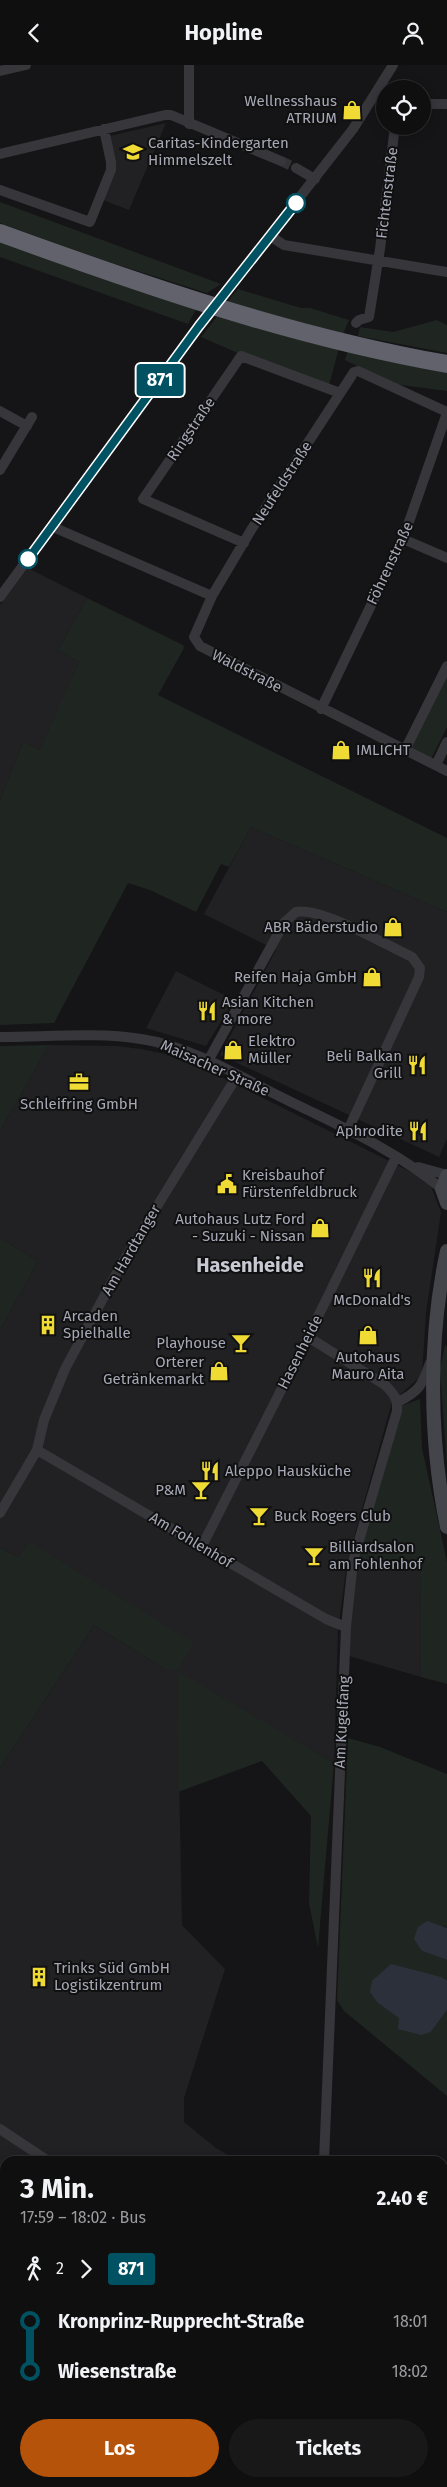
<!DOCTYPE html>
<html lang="de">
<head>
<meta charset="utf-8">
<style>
  body { margin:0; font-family:"Fira Sans",sans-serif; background:#191819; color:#f1f3f6; height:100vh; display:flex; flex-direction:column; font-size:19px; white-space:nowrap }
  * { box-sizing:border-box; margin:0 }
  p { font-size:16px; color:#9c9c9f }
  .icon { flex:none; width:28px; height:28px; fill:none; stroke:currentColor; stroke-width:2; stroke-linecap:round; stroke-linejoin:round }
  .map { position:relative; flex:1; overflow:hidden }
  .sheet { position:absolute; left:0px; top:2091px; width:448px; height:331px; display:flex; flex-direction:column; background:#100f10; border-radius:15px 15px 0 0; box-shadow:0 2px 12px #0003,0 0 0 1px #302f30 }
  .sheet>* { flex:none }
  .badge { padding:0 10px; border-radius:4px; font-size:18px; line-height:32px }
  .controls { position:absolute; left:376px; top:15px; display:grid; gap:10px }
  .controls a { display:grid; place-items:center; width:55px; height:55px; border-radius:50%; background:#100f10; box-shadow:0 2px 12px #0003,0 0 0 1px #302f30; font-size:25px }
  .map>.badge { position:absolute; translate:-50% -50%; box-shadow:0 0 0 2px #fff }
  .legs { display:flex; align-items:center; gap:8px; height:55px; padding:0 20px; font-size:16px }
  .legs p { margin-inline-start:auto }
  .summary { display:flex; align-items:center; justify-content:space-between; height:85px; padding:0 20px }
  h1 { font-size:28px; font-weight:700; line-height:38px }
  .primary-button { display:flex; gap:10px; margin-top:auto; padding:10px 20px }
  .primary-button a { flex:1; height:58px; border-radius:30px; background:#b45309; color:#fff; font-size:20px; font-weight:700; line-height:58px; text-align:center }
  .primary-button a+a { background:#191819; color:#f1f3f6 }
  ul { padding:0 20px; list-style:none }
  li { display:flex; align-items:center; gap:18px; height:50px; font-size:19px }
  li i { display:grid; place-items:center; width:8px; height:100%; margin:0 6px; background:currentColor }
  li i::after { content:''; width:12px; height:12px; margin:-6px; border:4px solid; border-radius:50%; background:#100f10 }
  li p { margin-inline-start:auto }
  li:first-child i { background:linear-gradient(#0000 50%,currentColor 0) }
  li:last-child i { background:linear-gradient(currentColor 50%,#0000 0) }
  header { display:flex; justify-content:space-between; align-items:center; height:65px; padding:0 20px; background:#100f10; font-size:22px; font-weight:700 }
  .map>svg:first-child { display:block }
</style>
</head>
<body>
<header><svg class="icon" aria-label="back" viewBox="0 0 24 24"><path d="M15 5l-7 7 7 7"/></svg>Hopline<svg class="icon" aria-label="person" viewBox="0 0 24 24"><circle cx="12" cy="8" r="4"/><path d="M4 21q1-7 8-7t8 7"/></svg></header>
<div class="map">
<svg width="447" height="2422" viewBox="0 0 447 2422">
  <rect width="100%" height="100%" fill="#151416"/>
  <path fill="#212123" d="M 166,58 L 129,145 L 103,135 L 110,71 Z
    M 28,503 L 87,533 L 58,585 L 79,597 L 59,644 L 40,685 L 23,677 L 0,735 L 0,540 Z
    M 251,762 L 447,847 L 447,1074 L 439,1092 L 220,990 L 276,885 L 204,849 Z
    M 176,906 L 234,935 L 206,981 L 146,963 Z
    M 49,980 L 116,981 L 141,984 L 165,989 L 227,1015 L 429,1116 L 441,1147 L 426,1248 L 422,1310 L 392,1337 L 347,1497 L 338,1565 L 334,1698 L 177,1607 L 182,1860 L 225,1904 L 184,2033 L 184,2057 L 216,2083 L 238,2096 L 5,2096 L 5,2334 L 0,2342 L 0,1703 L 94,1560 L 163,1603 L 29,1477 L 18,1492 L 0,1483 L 0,1265 L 38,1196 L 0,1173 L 0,1066 Z
    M 357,1497 L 420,1499 L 421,1612 L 349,1591 L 348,1566 Z
    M 120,2418 L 394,2418 L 394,2422 L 117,2422 Z"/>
  <path fill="#1f2621" d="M 0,137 L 221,219 L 207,228 L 100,194 L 0,158 Z
    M 0,175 L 198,241 L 188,259 L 0,192 Z
    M 238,224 L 301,243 L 310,243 L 349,255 L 343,269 L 227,237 Z
    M 219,249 L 339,283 L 329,320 L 240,289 L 201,272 Z
    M 437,255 L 447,260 L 447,288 L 358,271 L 360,262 L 393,267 Z
    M 348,285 L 447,305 L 447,326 L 394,319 L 345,295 Z
    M 87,533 L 183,580 L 184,583 L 158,630 L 447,773 L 447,847 L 251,762 L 229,802 L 221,799 L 196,847 L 150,825 L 128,818 L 54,958 L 0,960 L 0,735 L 23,677 L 40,685 L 79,597 L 58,585 Z
    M 447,609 L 447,662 L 431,694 L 409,684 Z
    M 49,980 L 0,1066 L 0,981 Z
    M 0,1173 L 38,1196 L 0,1265 Z
    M 445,1280 L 447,1282 L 447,1403 L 440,1304 Z
    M 420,1334 L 422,1383 L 447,1497 L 447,1619 L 421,1612 L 420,1500 L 357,1497 L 401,1341 Z
    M 29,1477 L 194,1578 L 177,1606 L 334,1698 L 318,1883 L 309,1838 L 311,1751 L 262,1696 L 178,1727 L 177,1606 L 163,1603 L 94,1560 L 0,1703 L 0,1483 L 18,1492 Z
    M 348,1673 L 380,1682 L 447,1709 L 447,1863 L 444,1861 L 422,1886 L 447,1895 L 447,1915 L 441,1912 L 378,1938 L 400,1953 L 431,1967 L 447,1945 L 447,2031 L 344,1946 L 337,1935 Z
    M 5,2362 L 5,2418 L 120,2418 L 117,2422 L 0,2422 L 0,2369 Z"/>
  <path fill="#2b303a" d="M 427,1856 L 447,1863 L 447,1895 L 422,1886 L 414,1874 L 418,1862 Z
    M 391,1899 L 441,1912 L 447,1915 L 447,1945 L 431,1967 L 421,1970 L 398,1964 L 399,1953 L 378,1938 L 370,1927 L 372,1916 Z"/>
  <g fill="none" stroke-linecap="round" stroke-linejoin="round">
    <path stroke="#323236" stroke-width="10" stroke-dasharray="10 5" stroke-linecap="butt" d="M 281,96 L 296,103"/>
    <path stroke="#36363b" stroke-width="10" d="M 189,0 L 189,59
      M 0,6 L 26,0
      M 422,39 L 447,39
      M 0,89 L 165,50 L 171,50 L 281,96
      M 296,103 L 315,114
      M 0,125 L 90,157 L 111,105 L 111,97 L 104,64
      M 270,171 L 284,180 L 447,207
      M 228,224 L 353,64 L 393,0
      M 356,258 L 359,255 L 369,252 L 380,184 L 395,61
      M 0,346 L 27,361
      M 0,405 L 32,352
      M 53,462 L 212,531 L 194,572 L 200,581 L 447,706
      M 403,474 L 447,493
      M 244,478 L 143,434 L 241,291 L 340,328
      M 212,531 L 251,465 L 354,307 L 358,306 L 447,347
      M 0,532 L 199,261
      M 321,644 L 403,474 L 447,348
      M 405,685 L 447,601
      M 436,700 L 447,677
      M 0,972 C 44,972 98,967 141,974 C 190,981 237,1010 281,1032 C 335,1059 395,1084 442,1124
      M 208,996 L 284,858 L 296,847 C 322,842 386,880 412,892 L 420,903 L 419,912 L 348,1065
      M 418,1102 L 447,1110
      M 308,1272 L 385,1320 C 393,1328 398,1333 397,1346 L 353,1496 L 346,1562 L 324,2096
      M 398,1337 C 420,1326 422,1320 430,1298
      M 37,1385 L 326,1554 L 346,1562
      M 0,1448 L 37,1385 L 44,1355 L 65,1304 L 121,1200 L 237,1011
      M 202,1481 L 308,1272 L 396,1092
      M 0,2064 L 48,2096
      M 442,2327 L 447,2329
      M 0,2356 L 5,2349
      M 223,2422 L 225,2418
      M 311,2422 L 311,2418"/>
    <path stroke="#44444b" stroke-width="14" d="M 447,1111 L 442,1124 L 447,1138
      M 447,1186 C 428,1273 429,1375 447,1462"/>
    <path stroke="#62626c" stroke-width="18" d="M 0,168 C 146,221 293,272 447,299"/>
    <path stroke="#36363b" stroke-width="10" d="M 199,261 L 228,224"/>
  </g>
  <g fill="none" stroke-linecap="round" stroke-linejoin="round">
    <defs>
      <path id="line-1" d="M 28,494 L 199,261 L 296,138"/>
    </defs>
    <use href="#line-1" stroke="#fff" stroke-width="11"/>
    <use href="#line-1" stroke="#005262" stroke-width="8"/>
  </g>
  <defs>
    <symbol id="shop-bare" viewBox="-9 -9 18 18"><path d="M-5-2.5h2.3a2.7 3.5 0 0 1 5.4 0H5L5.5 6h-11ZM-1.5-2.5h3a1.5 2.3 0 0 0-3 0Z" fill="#efdb34" stroke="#101011" stroke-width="2.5" paint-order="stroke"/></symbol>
    <symbol id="school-bare" viewBox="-9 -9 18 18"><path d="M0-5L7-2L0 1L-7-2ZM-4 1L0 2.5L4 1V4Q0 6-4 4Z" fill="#efdb34" stroke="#101011" stroke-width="2.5" paint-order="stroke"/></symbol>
    <symbol id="restaurant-bare" viewBox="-9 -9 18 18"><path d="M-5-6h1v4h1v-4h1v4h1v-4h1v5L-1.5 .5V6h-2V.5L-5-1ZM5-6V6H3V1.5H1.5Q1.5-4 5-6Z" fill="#efdb34" stroke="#101011" stroke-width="2.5" paint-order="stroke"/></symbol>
    <symbol id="office-bare" viewBox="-9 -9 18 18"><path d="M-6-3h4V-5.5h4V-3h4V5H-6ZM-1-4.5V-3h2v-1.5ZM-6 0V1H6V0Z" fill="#efdb34" stroke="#101011" stroke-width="2.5" paint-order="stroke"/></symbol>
    <symbol id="civic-bare" viewBox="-9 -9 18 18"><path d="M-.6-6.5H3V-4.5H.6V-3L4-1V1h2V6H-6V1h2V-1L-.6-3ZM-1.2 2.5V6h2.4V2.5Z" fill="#efdb34" stroke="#101011" stroke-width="2.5" paint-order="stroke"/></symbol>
    <symbol id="building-bare" viewBox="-9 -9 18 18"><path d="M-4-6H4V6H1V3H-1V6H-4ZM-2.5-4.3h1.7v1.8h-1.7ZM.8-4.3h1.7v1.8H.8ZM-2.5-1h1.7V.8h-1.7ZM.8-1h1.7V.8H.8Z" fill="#efdb34" stroke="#101011" stroke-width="2.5" paint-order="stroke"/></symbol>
    <symbol id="bar-bare" viewBox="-9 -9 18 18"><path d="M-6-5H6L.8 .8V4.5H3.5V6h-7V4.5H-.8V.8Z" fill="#efdb34" stroke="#101011" stroke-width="2.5" paint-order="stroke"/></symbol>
  </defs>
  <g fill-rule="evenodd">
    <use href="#shop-bare" x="338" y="31" width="28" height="28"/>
    <use href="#school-bare" x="119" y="73" width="28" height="28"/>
    <use href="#shop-bare" x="327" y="671" width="28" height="28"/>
    <use href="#shop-bare" x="379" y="848" width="28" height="28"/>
    <use href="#shop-bare" x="358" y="898" width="28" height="28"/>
    <use href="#restaurant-bare" x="193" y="932" width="28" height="28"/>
    <use href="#shop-bare" x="219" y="971" width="28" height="28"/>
    <use href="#restaurant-bare" x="403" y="986" width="28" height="28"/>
    <use href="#office-bare" x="65" y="1003" width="28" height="28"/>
    <use href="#restaurant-bare" x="404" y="1052" width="28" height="28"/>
    <use href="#civic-bare" x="213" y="1105" width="28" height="28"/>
    <use href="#shop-bare" x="306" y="1149" width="28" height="28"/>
    <use href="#restaurant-bare" x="358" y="1199" width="28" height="28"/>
    <use href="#building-bare" x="34" y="1246" width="28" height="28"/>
    <use href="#shop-bare" x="354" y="1256" width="28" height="28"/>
    <use href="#bar-bare" x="227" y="1264" width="28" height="28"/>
    <use href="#shop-bare" x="205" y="1292" width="28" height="28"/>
    <use href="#restaurant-bare" x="196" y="1392" width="28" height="28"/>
    <use href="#bar-bare" x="187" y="1411" width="28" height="28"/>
    <use href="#bar-bare" x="245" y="1437" width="28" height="28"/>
    <use href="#bar-bare" x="300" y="1477" width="28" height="28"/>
    <use href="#building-bare" x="25" y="1898" width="28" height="28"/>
  </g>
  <g fill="#fff" stroke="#005262" stroke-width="2.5">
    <circle cx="296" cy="138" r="9"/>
    <circle cx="28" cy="494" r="9"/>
  </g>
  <g text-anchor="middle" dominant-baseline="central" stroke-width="4" stroke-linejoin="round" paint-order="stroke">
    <g font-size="15" fill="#a6a8b6" stroke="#101011" text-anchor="start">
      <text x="337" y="36" text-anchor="end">Wellnesshaus<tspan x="337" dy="17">ATRIUM</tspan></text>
      <text x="148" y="78">Caritas-Kindergarten<tspan x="148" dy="17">Himmelszelt</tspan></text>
      <text x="356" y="685">IMLICHT</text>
      <text x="378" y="862" text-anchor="end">ABR Bäderstudio</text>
      <text x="357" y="912" text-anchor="end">Reifen Haja GmbH</text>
      <text x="222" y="937">Asian Kitchen<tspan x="222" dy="17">&amp; more</tspan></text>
      <text x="248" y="976">Elektro<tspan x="248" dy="17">Müller</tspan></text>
      <text x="402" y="991" text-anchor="end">Beli Balkan<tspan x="402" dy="17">Grill</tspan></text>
      <text x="79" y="1039" text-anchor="middle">Schleifring GmbH</text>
      <text x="403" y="1066" text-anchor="end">Aphrodite</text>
      <text x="242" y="1110">Kreisbauhof<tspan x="242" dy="17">Fürstenfeldbruck</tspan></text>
      <text x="305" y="1154" text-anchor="end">Autohaus Lutz Ford<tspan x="305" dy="17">- Suzuki - Nissan</tspan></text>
      <text x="372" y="1235" text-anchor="middle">McDonald's</text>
      <text x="63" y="1251">Arcaden<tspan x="63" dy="17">Spielhalle</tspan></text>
      <text x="226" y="1278" text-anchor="end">Playhouse</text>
      <text x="368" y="1292" text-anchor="middle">Autohaus<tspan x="368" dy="17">Mauro Aita</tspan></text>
      <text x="204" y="1297" text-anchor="end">Orterer<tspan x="204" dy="17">Getränkemarkt</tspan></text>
      <text x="225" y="1406">Aleppo Hausküche</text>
      <text x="186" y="1425" text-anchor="end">P&amp;M</text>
      <text x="274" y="1451">Buck Rogers Club</text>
      <text x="329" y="1482">Billiardsalon<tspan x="329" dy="17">am Fohlenhof</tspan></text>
      <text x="54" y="1903">Trinks Süd GmbH<tspan x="54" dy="17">Logistikzentrum</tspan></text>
    </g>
    <g font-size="15" fill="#a6a8b6" stroke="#101011">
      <text transform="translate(387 128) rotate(-83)">Fichtenstraße</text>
      <text transform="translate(191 364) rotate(-56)">Ringstraße</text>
      <text transform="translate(282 418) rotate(-57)">Neufeldstraße</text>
      <text transform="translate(390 498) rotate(-65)">Föhrenstraße</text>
      <text transform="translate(247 606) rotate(27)">Waldstraße</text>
      <text transform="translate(215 1003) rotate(24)">Maisacher Straße</text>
      <text transform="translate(131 1185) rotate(-60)">Am Hardtanger</text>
      <text transform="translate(300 1287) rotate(-63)">Hasenheide</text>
      <text transform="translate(191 1475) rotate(31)">Am Fohlenhof</text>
      <text transform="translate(342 1657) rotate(-87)">Am Kugelfang</text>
    </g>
    <g font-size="20" font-weight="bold" fill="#c7c8d2" stroke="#101011">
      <text x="250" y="1200">Hasenheide</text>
    </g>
  </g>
</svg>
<div class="controls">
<a><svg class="icon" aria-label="locate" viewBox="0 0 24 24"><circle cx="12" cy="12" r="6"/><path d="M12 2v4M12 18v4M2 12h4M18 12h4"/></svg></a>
</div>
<b class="badge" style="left:160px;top:315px;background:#005262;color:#fff">871</b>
<section class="sheet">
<div class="summary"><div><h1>3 Min.</h1><p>17:59 – 18:02 · Bus</p></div><b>2.40 €</b></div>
<div class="legs"><svg class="icon" aria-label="walk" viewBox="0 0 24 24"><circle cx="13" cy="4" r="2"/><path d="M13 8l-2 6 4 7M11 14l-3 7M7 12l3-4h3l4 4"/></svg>2<svg class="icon" aria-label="forward" viewBox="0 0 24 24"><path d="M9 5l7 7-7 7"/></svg><b class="badge" style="background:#005262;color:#fff">871</b></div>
<ul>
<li><i style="color:#005262"></i><b>Kronprinz-Rupprecht-Straße</b><p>18:01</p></li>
<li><i style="color:#005262"></i><b>Wiesenstraße</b><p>18:02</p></li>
</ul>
<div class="primary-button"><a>Los</a><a>Tickets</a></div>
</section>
</div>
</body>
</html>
